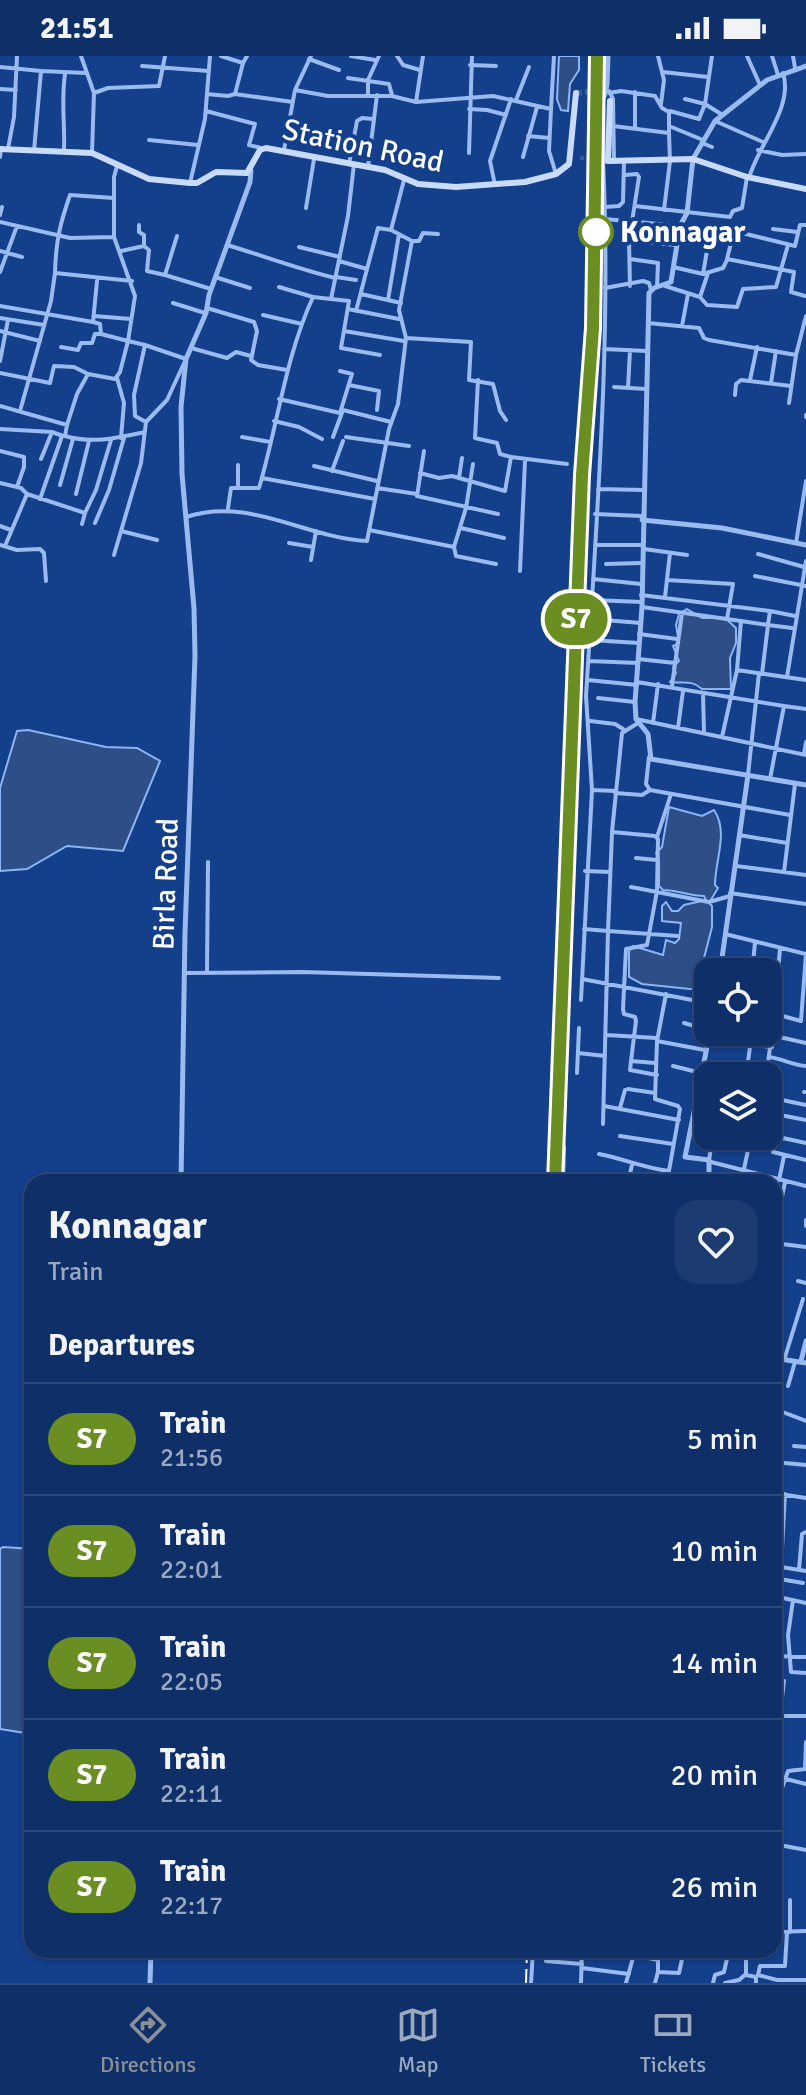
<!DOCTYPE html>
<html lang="en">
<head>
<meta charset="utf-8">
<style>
  body { margin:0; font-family:Signika,sans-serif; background:#1c3b71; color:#f1f3f6; height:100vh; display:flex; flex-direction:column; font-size:30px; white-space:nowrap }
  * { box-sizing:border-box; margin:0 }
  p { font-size:26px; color:#9ba9c0 }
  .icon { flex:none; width:44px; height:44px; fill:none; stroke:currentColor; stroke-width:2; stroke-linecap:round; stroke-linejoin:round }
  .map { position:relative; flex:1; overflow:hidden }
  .drawer { position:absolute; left:24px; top:1118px; width:758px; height:784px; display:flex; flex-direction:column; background:#0e2f68; border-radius:24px; box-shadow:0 2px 6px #0004,0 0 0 2px #2e4a7c }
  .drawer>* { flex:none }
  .badge { padding:0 16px; border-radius:26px; font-size:28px; line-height:52px }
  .controls { position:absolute; left:694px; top:902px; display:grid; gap:16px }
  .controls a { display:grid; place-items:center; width:88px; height:88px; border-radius:16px; background:#0e2f68; box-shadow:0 2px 6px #0004,0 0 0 2px #2e4a7c; font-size:40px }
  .map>.badge { position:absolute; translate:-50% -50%; box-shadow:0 0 0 4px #fff }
  h2 { padding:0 24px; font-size:30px; line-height:72px }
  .round { display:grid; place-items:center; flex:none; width:84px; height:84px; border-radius:24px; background:#1c3b71 }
  .summary { display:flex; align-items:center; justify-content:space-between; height:136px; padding:0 24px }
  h1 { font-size:38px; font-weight:800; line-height:60px }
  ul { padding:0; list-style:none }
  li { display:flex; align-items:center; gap:24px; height:112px; padding:0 24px; border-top:2px solid #2e4a7c }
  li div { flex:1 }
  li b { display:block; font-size:30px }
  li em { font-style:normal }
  li .badge { min-width:88px; font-weight:700; text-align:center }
  .status { display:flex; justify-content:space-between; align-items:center; height:56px; padding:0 40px; background:#0e2f68; direction:ltr }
  .status svg { height:22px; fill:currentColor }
  .tabs { display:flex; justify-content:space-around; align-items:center; height:112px; border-top:2px solid #2e4a7c; background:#0e2f68; font-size:22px; color:#9ba9c0 }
  .tabs a { display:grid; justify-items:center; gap:4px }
  .tabs .selected { color:#8c9099 }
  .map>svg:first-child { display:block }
</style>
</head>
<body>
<div class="status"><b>21:51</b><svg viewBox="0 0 49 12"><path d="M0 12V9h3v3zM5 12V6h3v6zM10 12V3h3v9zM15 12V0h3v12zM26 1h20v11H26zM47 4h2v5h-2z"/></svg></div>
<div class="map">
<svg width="806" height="1927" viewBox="0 0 806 1927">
  <rect width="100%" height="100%" fill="#133f8b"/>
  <path fill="#2e4e87" stroke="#8cb5f4" stroke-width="2" d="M 559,0 L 579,0 L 579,14 L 570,28 L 568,55 L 561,54 L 557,43 Z
    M 687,553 L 702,562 L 725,562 L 736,572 L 736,587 L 730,602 L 731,633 L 702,633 C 691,623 683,628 670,626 L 676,617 L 673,611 L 679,605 L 673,590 L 679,587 L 676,569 L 679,558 Z
    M 28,674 L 106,691 L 137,692 L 160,705 L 123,795 L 67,790 L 27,813 L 0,815 L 0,732 L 17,675 Z
    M 669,751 L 702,760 L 714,754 C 729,776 715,804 715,829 L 718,832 L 709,847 L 712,850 L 712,871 L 703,906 L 712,915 L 700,924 L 699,934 L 642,928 L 629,921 L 629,895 L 633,890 L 663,899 L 666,884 L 675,887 L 679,883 L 681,867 L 662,865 L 662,850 L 666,846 L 672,855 L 678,855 L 684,849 L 706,844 L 704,840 C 689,840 678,834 663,834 L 659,830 L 659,803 L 656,797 L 662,791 Z
    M 3,1491 L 32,1493 L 32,1678 L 0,1673 L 0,1493 Z"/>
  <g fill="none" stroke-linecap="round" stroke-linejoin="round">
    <path stroke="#365c9c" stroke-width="4" stroke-dasharray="4 2" stroke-linecap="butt" d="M 580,102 L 600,104"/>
    <path stroke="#365c9c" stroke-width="6" stroke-dasharray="6 3" stroke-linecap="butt" d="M 576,37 L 599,35 L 610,45"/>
    <path stroke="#9abbf0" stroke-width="4" d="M 81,0 L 94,37 L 92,97
      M 221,0 L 243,7 L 235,38
      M 351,0 L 375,4
      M 397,0 L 403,9 L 420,14
      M 423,0 L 416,46 L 493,40 L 551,53 L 549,95 L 556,118
      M 658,0 L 664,24 L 661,48
      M 712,0 L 705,48 L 721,58
      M 747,0 L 760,29
      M 772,0 L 778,19
      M 793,0 L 795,12
      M 309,3 L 339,14
      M 243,7 L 247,0
      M 470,9 L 496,10
      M 142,10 L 209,15
      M 0,11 L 41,15
      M 663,16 L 708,21
      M 348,22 L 389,28 L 392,39
      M 0,33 L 16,34
      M 295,34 L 328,40 L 392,40 L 416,46
      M 609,35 L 613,43 L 614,105
      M 635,36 L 635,72
      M 94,37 L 108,32 L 159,30 L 165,0
      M 609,37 L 621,35 L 655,40 L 662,52 L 669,56 L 669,76
      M 207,38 L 228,40 L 235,38 L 293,46
      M 368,39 L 368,24 L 379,0
      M 516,44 L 529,11
      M 469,53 L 487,54 L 506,59
      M 551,53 L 554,0
      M 206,55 L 255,68 L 249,89 L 261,92
      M 670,55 L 699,63 L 705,48 L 685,43
      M 715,65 L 763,86
      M 613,70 L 669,77 L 670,105 L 664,154
      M 669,70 L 703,84
      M 528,80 L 549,82
      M 149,84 L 198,89
      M 702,87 L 712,91
      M 8,93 L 14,61 L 17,0
      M 64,94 C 65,67 61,45 65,18
      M 284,94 L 295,34 L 311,0
      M 758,94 L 782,99 L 806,98
      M 34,95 L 41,15 L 86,17
      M 469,97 L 472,0
      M 0,101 L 1,93
      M 523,101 L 537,51
      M 600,104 L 603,105 C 610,251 601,398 592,544 L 642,546
      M 349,108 L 357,65 L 362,62 L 373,63
      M 117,110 L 114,121 L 114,181 L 135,240 L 128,285 L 145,289 L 134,339 L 135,360 L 146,366
      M 368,111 L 377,39
      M 625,119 L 637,118 L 639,121 L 629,185 L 630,230
      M 749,122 C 758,89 794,51 783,17
      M 190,127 L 205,63 L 210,0
      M 495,129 L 490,105 L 511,43
      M 635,150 L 730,161 L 733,155 L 742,152 L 747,121
      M 605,151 L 619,150 L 623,146 L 624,105
      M 306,152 L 314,103
      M 0,159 L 2,151
      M 605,163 L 680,170
      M 0,166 L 70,182 L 114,181
      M 139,169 L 139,176 L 144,179 L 144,190
      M 773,173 L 797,176
      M 391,174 L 404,124
      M 177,180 L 165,219 L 211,233
      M 629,185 L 677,189
      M 227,189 C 264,200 298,213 335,222
      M 299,191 L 340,201
      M 0,195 L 22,201
      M 121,195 L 144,190 L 149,194 L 147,215 L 165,219
      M 630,203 L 658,207 L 657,231
      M 339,205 L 367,213 L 378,172 L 391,174 L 412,185
      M 673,211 L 703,218 L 723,212 L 727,204
      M 0,216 L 17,170
      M 55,216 C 56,184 60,168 70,139 L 114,142
      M 703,218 L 710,177
      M 215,221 L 250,232
      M 336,221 L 356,224
      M 665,230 L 700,241 L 707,249 L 737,251 L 743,233 L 776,231 L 788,189
      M 279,231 L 313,241
      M 605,232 L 643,225 L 649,227 L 651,234
      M 361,238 L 401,247
      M 805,240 L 791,236 L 794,216 L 727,203 L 734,175 L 795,190 L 800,169 L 806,169
      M 700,241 L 708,217
      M 331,243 L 349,245 L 341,292 L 380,299
      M 388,244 L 399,178
      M 173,247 L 205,257
      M 0,250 L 93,266 L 100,268 L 101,278 L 128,285 L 120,316 L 115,323 L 88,318 L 74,311 L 54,310 L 50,327 L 0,317
      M 207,252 L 254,266 L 257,275 L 251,304 L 258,309 L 287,314
      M 348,253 L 399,263
      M 356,255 L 367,213
      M 263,259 L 302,268
      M 94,260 L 131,263
      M 0,262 L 44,269
      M 93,266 L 97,225
      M 648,267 L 699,272 L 704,282 L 709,284 L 796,299
      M 682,270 L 688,238
      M 0,275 L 40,285
      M 344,275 L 404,285
      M 406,282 L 471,286 L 469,324 L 493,328 L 500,355 L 506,364
      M 61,291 L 78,294 L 81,287 L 92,287 L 95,278 L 101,278
      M 191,292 L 227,302 L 236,296 L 251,300
      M 604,293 L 647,295
      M 0,305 L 8,264
      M 117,322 L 124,347 L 121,382
      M 478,324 L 475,382 L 497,387 L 500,398 L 511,401
      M 750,324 L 757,291
      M 771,327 L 776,295
      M 349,329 L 379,335 L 377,354
      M 614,331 L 646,333
      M 628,332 L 630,294
      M 735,339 L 736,328 L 741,324 L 791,330
      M 279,343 L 340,357 L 352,318 L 340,315
      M 789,347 L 796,299 L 806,260
      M 0,350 L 67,369 L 65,380 C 93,388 117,382 145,376
      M 20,355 L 51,245 L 55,217 L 132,225
      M 806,361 L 806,359
      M 274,365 L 299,371 L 322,383
      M 67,369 L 77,338 L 88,318
      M 0,373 L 52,376 L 63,380
      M 242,381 L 270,386
      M 333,381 L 343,354 L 391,366
      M 346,381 L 409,390
      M 0,395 L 24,401 L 24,411 L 17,431
      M 424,395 L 417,440 L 498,458
      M 41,403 L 52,376
      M 238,409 L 238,432
      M 314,410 L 377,425
      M 332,415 L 343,385
      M 420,417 L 439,422 L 452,420 L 505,435 L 511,401 L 567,408
      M 262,422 L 375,443
      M 459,422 L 462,402
      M 0,427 L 21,432 L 27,438 L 85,457 L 96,434 L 111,384
      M 60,429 L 73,383
      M 377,432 L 417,438
      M 598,433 L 643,434
      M 76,438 L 89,385
      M 40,443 L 62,380
      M 228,452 L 231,432 L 259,432 C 278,368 285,302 313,241 L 331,243 L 348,160 L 354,108
      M 595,458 L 642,460
      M 186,461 C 249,440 305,482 367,485 L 389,373 L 398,348 L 406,282 L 399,254 L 411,190 L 412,185 L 419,185 L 423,177 L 438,178
      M 95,467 L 109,434 L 124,382
      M 82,468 L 85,457
      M 0,470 L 11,474
      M 461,472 L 504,482
      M 369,474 L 454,491 L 466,452 L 473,408
      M 121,475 L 157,484
      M 289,487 L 313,491
      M 796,487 L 806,425
      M 0,489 L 17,494 L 40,493 L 44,497 L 46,525
      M 595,489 L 642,489
      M 5,490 L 27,438
      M 454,491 L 456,500 L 496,508
      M 644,493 L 687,499
      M 758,498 L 804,511
      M 114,499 L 141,407 L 146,366 L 167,344 L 186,303 L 145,289
      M 311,504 L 316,475
      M 606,508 L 641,507
      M 520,515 L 525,405
      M 755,520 L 806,530
      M 593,523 L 641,528
      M 667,524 L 733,528 L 727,563
      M 641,539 L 770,555 L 768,569 L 792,572
      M 665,541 L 670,497
      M 642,551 L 741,565 L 737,614 L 722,681
      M 770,555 L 795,560
      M 591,563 L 641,567
      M 741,565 L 768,569 L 762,618
      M 639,578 L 677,583
      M 590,584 L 639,587
      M 638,603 L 675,607
      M 589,605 L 638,607
      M 737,614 L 806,624
      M 787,621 L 806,505
      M 588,624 L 637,629
      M 637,626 L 784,650 L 770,723
      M 672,630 L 682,557
      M 703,637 L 704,677
      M 598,642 L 635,646
      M 784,650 L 806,653
      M 636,663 L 806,699
      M 590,665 L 615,668 L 623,673
      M 638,667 L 622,677 L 612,776 L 655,780 L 658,783 L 657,835 L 647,889 L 626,893 L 623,953 L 624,958 L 635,961 L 636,965 L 631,1005 L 655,1007
      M 653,667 L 658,628
      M 678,672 L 683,635
      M 804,698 L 806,686
      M 649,701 L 646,728 L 650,734 L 790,759
      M 748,719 L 759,617
      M 592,734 L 616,735
      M 615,737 L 642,739 L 650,734
      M 739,779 L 787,787
      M 657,781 L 671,738
      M 636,802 L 657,804
      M 736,810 L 806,819
      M 585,815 L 610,816
      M 784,816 L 795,728
      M 631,831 L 709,846 L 730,840
      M 730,837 L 806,848
      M 584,873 L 608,875 L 612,777
      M 725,878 L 806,898
      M 207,915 L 208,806
      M 752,916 L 755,887
      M 185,917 L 303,916 L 499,922
      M 582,923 L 708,947
      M 666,938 L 657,985 L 705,994
      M 581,944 L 592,734 L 586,640 L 592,544
      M 768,956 L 801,965 L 806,898
      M 774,958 L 780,893
      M 684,967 L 708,974
      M 607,979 L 656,982
      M 775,980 L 806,987
      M 708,984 L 772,991 L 779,960
      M 657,985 L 655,1043 L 678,1050 L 680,1053 L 667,1126
      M 578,997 L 605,1000
      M 769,1001 C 783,1003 793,1009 806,1010
      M 631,1005 L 630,1014 L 657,1019
      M 673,1010 L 701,1017
      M 577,1017 L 579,972
      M 746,1020 L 750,991
      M 766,1020 L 770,992
      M 628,1033 L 655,1037
      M 804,1036 L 806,1036
      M 768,1041 L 806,1049
      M 604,1050 L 679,1064
      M 620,1052 L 625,1034
      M 696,1052 L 708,1054
      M 775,1058 L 806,1064
      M 603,1068 L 608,875 L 678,880
      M 620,1080 L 673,1088
      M 751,1082 L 773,1087 L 773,1096 L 806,1104
      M 773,1089 L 783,1082 L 806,1087
      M 599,1098 C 625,1103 643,1112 669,1115
      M 709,1104 L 713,1080
      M 711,1106 L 806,1130
      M 744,1113 L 751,1080
      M 779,1124 L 784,1100
      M 563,1126 L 564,1091
      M 628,1126 L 632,1109
      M 806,1164 L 806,1170
      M 777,1165 L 785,1126
      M 774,1223 L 779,1196 L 774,1187 L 806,1191
      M 798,1225 L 806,1227
      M 785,1301 L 803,1243
      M 788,1330 L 795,1306
      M 774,1357 L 780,1355 L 806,1365
      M 794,1390 L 806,1391
      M 774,1406 L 806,1409
      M 775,1428 L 777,1406
      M 774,1437 L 806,1442
      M 785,1438 L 781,1511 L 806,1515
      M 799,1514 L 802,1478 L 806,1476
      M 774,1522 L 803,1527
      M 774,1540 L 806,1547
      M 793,1544 L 788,1579 L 791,1616 L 806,1617
      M 774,1600 L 806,1601
      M 774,1623 L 784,1625 L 780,1659
      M 774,1685 L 779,1660 L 806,1660
      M 805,1713 L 806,1686
      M 774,1720 L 806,1728
      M 774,1755 L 788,1715 L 806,1713
      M 774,1788 L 806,1794
      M 774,1836 L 779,1834 L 778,1821
      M 774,1851 L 780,1876
      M 774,1876 L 806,1875
      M 787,1876 L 785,1910 L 760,1910 L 758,1919 L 777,1924 L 806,1924
      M 790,1876 L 790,1844
      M 626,1894 L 634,1898 L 626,1927
      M 746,1894 L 746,1919 L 756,1921 L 756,1927
      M 634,1899 L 658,1904 L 658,1916
      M 546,1905 L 582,1908
      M 582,1912 L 629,1918
      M 531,1927 L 533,1894
      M 581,1927 L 582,1894
      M 655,1927 L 658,1916 L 679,1917 L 684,1894
      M 713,1927 L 715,1919 L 724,1916 L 729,1894
      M 725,1927 L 739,1924 L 746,1918"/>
    <path stroke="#9abbf0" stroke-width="5" d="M 608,0 L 607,29 L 603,44 L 603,105 L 608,105
      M 806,10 L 767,24 L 715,65 L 693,103 L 687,157 L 680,170 L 671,226 L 654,232 L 649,237 L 642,551 L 635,646 L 636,663 L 648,678 L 651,703 L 806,729
      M 642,464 L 722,472 L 806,489
      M 720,916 L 748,719
      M 181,1126 L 185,877 L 195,600 L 194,552 L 182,418 L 181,351 L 186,303 L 206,257 L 209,239 L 250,126 L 251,115
      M 709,1126 L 709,1104 L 685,1101 L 710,976
      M 774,1302 L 806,1307
      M 801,1305 L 806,1285
      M 150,1927 L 151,1894"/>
    <path stroke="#c8dbfb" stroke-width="6" d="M 610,45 L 608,105 L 693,103 L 747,121 L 806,133
      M 0,93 L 92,97 L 149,123 L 190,127 L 197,127 L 216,116 L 247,117 L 260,94 L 266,92 L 385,114 L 418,128 L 456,131 L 525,126 L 556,118 L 569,108 L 576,37"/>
    <path stroke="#fff" stroke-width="2" stroke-dasharray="14 6" stroke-linecap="butt" d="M 555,1126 L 582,419 L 593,272 L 597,0
      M 526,1927 L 527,1894"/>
  </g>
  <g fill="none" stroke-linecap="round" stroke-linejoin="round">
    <defs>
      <path id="line" d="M 555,1126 L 582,419 L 593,272 L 597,0"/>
    </defs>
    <use href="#line" stroke="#fff" stroke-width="18"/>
    <use href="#line" stroke="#6b8e23" stroke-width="12"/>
  </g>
  <circle fill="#fff" stroke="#6b8e23" stroke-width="4" cx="596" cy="176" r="16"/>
  <g text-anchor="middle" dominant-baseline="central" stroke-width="8" stroke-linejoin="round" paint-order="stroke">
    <g font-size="30" fill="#fff" stroke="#133f8b">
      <text transform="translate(363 90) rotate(12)">Station Road</text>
      <text transform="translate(166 828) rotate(-88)">Birla Road</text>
    </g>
    <g font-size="30" font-weight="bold" fill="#fff" stroke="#133f8b" text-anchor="start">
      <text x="620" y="176">Konnagar</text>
    </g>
  </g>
</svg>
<div class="controls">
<a><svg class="icon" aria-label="locate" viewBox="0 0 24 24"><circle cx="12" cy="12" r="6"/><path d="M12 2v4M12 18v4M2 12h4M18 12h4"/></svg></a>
<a><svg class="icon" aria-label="layers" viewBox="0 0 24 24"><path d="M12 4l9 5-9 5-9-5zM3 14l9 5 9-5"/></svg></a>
</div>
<b class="badge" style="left:576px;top:563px;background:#6b8e23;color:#fff">S7</b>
<section class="drawer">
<div class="summary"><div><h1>Konnagar</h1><p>Train</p></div><a class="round"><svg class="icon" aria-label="heart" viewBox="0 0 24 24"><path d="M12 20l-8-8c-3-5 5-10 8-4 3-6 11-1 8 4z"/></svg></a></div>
<h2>Departures</h2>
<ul>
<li><span class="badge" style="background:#6b8e23;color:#fff">S7</span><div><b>Train</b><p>21:56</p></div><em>5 min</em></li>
<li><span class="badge" style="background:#6b8e23;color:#fff">S7</span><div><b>Train</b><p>22:01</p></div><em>10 min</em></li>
<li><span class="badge" style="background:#6b8e23;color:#fff">S7</span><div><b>Train</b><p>22:05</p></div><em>14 min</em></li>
<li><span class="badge" style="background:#6b8e23;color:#fff">S7</span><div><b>Train</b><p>22:11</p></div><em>20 min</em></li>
<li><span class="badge" style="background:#6b8e23;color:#fff">S7</span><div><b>Train</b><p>22:17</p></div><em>26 min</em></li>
</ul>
</section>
</div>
<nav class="tabs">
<a class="selected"><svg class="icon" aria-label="directions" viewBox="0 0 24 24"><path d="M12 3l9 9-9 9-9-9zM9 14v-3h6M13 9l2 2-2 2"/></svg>Directions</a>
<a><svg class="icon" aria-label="map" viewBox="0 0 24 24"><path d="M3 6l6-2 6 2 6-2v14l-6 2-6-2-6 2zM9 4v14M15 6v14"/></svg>Map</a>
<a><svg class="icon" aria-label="tickets" viewBox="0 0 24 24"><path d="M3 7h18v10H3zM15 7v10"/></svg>Tickets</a>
</nav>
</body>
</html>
